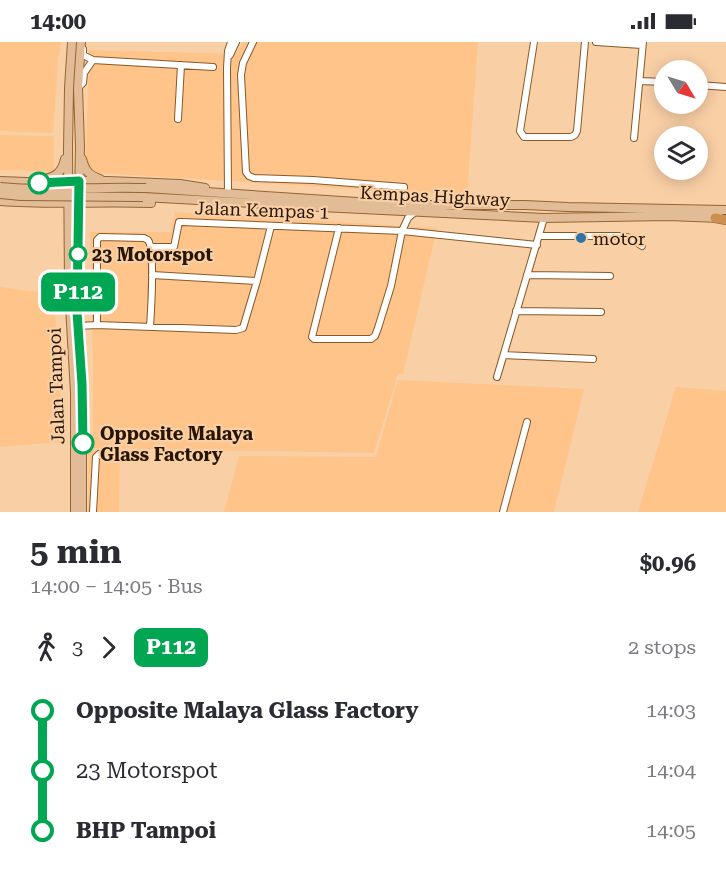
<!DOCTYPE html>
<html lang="en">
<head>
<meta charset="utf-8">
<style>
  body { margin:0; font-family:"Roboto Serif",serif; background:#f7f7f7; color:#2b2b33; height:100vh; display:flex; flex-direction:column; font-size:22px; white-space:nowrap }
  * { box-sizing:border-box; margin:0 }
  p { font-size:20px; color:#7c7c81 }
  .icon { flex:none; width:33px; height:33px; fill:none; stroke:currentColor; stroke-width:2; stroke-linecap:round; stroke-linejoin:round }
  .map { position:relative; height:470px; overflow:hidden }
  .drawer { display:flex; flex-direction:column; background:#fff; flex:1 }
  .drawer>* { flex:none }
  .badge { padding:0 12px; border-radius:9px; font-size:21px; line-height:39px }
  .needle { width:39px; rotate:128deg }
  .tools { position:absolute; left:654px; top:18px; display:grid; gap:12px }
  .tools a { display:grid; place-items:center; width:54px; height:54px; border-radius:50%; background:#fff; box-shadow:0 3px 15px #0003; font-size:30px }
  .map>.badge { position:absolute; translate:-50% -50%; box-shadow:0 0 0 3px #fff }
  .legs { display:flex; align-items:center; gap:9px; height:66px; padding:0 30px; font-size:20px }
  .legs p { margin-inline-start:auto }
  .head { display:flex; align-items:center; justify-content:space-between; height:102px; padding:0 30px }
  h1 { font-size:33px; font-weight:700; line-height:45px }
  ul { padding:0 30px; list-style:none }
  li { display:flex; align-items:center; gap:21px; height:60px; font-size:22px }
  li i { display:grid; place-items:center; width:9px; height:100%; margin:0 8px; background:currentColor }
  li i::after { content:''; width:15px; height:15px; margin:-8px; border:4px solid; border-radius:50%; background:#fff }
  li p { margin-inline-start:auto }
  li:first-child i { background:linear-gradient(#0000 50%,currentColor 0) }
  li:last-child i { background:linear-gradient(currentColor 50%,#0000 0) }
  .status { display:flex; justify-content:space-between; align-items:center; height:42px; padding:0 30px; background:#fff; direction:ltr }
  .status svg { height:16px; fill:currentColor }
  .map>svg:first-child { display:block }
</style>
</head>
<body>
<div class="status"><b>14:00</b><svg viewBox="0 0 49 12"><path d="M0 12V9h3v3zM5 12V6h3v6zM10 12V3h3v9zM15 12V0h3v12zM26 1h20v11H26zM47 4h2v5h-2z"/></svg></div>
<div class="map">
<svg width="726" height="470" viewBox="0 0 726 470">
  <rect width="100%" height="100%" fill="#f9cfa6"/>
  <path fill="#fec48a" d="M 0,0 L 61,0 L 58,19 L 53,91 L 0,89 Z
    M 243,0 L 478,0 L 467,154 L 99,131 L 90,126 L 86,119 L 89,8 L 236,12 Z
    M 0,93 L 54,94 L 54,129 L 0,128 Z
    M 175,170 L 437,186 L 403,332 L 398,332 L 374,411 L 93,406 L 93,318 L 90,190 L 171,190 Z
    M 0,245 L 53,252 L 59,317 L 62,400 L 0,405 Z
    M 398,338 L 584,347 L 554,470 L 224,470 L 239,414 L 376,415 Z
    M 676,345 L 726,349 L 726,470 L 638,470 Z
    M 89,409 L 120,409 L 119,470 L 88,470 Z"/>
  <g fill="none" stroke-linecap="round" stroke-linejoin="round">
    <defs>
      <path id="minor" d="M 253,0 L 243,21 L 241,33 L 246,130 L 249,134 L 254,136 L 313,138 L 404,145 L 403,163
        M 534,0 L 520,89 L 524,95 L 571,95 L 575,93 L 577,89 L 585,0
        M 596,0 L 642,3
        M 83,7 L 83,13 L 93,18 L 213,25
        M 230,13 L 236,0
        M 640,39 L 664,40
        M 698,43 L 726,45
        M 78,46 L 83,41 L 84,31 L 93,18
        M 178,77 L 181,23
        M 634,96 L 643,0
        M 228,152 L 227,26 L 228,9 L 231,0
        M 339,186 L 312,295 L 314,297 L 371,297 L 375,294 L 378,286 L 391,244 L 402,189 L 408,176 L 415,170
        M 539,194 L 622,194 L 630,196 L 642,204
        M 150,205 L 174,205 L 179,180 L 182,180 L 402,189 L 537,203
        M 152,233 L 257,239
        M 527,233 L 610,234
        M 516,269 L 601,270
        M 97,283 L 97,198 L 100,195 L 144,196 C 145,197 147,197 148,198 C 155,207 151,270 150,285
        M 75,286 L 78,284 L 97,283 L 236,288 L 243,286 L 257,239 L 271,184
        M 504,313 L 593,317
        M 497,335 L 544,176
        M 93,470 L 96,415 L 99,412 L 113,412 L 116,413
        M 503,470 L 527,380"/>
      <path id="major" d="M 72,0 L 69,46 L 68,107 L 69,247 L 75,351 L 75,470
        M 81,0 L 78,46 L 80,104 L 77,270 L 82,342 L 82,470
        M 82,117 C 85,128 88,133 100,137
        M 44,137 C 56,135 62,130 65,117
        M 0,139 L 53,141 L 79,139 L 108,139 L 180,142 L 205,146
        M 146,146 L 403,163 L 525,163 L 568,165 L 726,168
        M 143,155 L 321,165 L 544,176 L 668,174 L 720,176
        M 0,159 C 50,163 100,159 151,161"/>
      <path id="highway" d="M 715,176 L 726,178"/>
    </defs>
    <use href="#minor" stroke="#875927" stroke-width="8"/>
    <use href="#major" stroke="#946535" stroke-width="10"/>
    <use href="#highway" stroke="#946535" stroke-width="10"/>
    <use href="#minor" stroke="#fff" stroke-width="6"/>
    <use href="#major" stroke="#e2bc96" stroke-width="8"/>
    <use href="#highway" stroke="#ce9050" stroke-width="9"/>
    <defs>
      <path id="major-bridge" d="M 0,145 C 48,150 97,144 146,146
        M 0,152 L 21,154 L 143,155"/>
    </defs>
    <use href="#major-bridge" stroke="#946535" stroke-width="10" stroke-linecap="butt"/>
    <use href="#major-bridge" stroke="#e2bc96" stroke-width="8"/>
  </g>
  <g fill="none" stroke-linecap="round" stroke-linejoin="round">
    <defs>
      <path id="line-1" d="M 39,141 L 79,139 L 77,270 L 82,342 L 83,401"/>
    </defs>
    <use href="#line-1" stroke="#fff" stroke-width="14"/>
    <use href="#line-1" stroke="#00a651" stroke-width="9"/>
  </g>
  <g fill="#fff" stroke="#00a651" stroke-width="3">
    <circle cx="39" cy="141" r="10"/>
    <circle cx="78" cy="212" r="8"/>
    <circle cx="83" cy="401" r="10"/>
  </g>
  <circle fill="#2f74a9" stroke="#f9cfa6" stroke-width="2" cx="581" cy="196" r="6"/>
  <g text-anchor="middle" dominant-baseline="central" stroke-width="4.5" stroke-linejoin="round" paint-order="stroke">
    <g font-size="18" fill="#271502" stroke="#f9cfa6">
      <text transform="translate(435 154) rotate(3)">Kempas Highway</text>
      <text transform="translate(262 168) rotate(2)">Jalan Kempas 1</text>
      <text transform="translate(56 344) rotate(-92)">Jalan Tampoi</text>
    </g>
    <g font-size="18" fill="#271502" stroke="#f9cfa6" text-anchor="start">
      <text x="593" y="196">motor</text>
    </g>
    <g font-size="18" font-weight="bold" fill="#271502" stroke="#f9cfa6" text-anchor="start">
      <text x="92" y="212">23 Motorspot</text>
      <text x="100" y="391">Opposite Malaya<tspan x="100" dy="21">Glass Factory</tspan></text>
    </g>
  </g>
</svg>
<div class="tools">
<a><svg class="needle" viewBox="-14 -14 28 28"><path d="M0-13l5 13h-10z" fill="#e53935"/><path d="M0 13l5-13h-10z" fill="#7c7c81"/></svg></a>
<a><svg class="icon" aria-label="layers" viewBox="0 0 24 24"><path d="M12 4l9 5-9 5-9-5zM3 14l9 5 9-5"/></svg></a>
</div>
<b class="badge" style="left:78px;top:250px;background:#00a651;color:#fff">P112</b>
</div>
<section class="drawer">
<div class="head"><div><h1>5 min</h1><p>14:00 – 14:05 · Bus</p></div><b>$0.96</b></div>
<div class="legs"><svg class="icon" aria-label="walk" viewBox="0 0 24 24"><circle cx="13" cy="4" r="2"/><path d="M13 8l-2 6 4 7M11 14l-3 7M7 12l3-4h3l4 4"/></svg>3<svg class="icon" aria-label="forward" viewBox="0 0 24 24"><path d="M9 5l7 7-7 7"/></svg><b class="badge" style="background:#00a651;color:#fff">P112</b><p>2 stops</p></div>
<ul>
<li><i style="color:#00a651"></i><b>Opposite Malaya Glass Factory</b><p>14:03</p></li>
<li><i style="color:#00a651"></i><span>23 Motorspot</span><p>14:04</p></li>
<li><i style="color:#00a651"></i><b>BHP Tampoi</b><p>14:05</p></li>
</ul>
</section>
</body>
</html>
